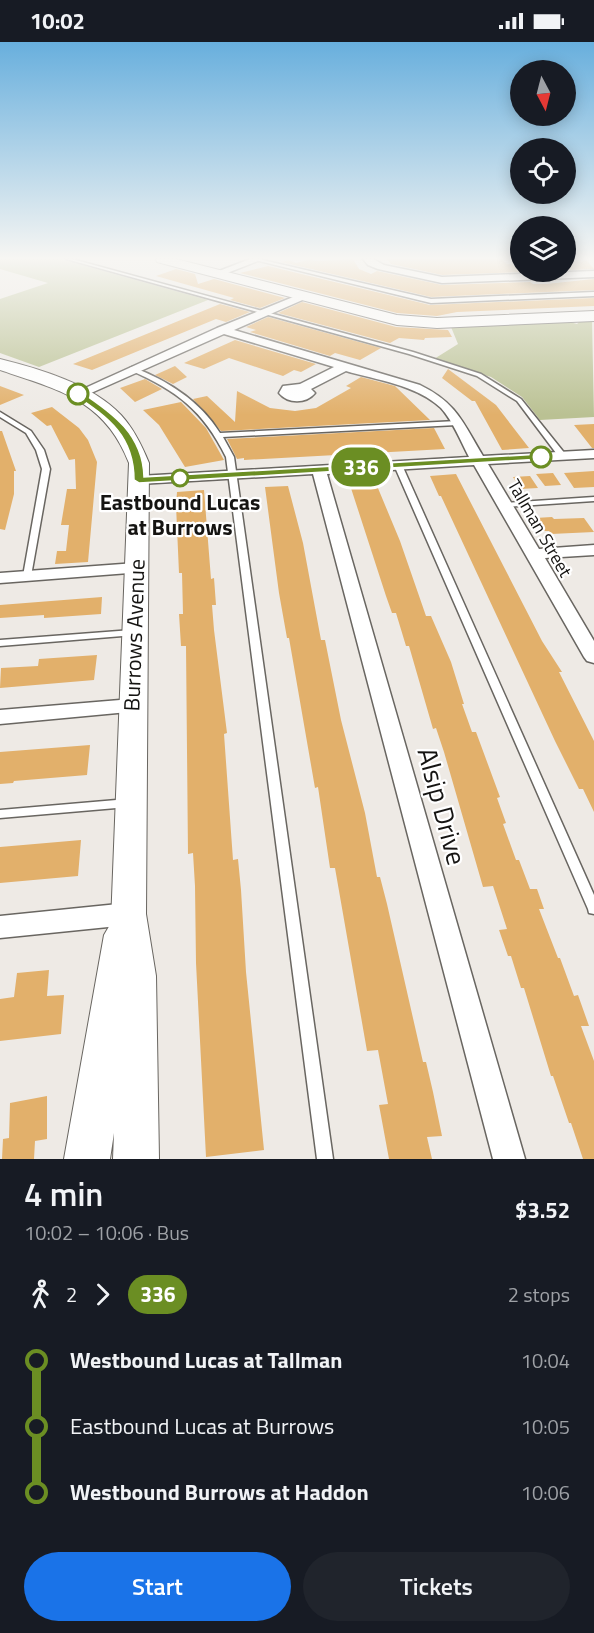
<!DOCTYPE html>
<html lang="en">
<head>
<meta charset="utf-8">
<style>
  body { margin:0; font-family:"Titillium Web",sans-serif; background:#20242c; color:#f1f3f6; height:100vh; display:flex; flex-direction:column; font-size:22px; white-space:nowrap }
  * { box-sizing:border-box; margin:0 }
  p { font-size:20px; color:#9ea1a6 }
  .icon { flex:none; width:33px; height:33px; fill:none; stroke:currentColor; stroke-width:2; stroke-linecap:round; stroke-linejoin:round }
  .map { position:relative; height:1117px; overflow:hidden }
  .panel { display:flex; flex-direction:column; background:#171b24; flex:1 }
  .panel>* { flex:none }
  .badge { padding:0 12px; border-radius:20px; font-size:21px; line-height:39px }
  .needle { width:39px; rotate:173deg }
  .fabs { position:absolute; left:510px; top:18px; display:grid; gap:12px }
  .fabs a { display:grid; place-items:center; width:66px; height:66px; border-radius:50%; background:#171b24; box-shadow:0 3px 15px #0003; font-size:30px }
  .map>.badge { position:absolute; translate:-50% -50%; box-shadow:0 0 0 3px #fff }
  .legs { display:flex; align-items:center; gap:9px; height:66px; padding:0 24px; font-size:20px }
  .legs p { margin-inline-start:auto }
  .summary { display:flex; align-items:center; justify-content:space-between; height:102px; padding:0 24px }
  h1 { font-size:33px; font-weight:600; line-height:45px }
  .primary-button { display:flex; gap:12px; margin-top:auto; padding:12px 24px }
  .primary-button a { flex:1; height:69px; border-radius:36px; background:#1a73e8; color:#fff; font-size:24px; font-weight:600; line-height:69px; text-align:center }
  .primary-button a+a { background:#20242c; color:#f1f3f6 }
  ul { padding:0 24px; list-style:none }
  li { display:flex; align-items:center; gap:21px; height:66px; font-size:22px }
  li i { display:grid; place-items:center; width:9px; height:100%; margin:0 8px; background:currentColor }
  li i::after { content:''; width:15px; height:15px; margin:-8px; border:4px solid; border-radius:50%; background:#171b24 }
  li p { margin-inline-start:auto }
  li:first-child i { background:linear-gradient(#0000 50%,currentColor 0) }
  li:last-child i { background:linear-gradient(currentColor 50%,#0000 0) }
  .status { display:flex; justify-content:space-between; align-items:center; height:42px; padding:0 30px; background:#171b24; direction:ltr }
  .status svg { height:16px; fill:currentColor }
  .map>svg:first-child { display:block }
</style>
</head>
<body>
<div class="status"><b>10:02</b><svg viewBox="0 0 49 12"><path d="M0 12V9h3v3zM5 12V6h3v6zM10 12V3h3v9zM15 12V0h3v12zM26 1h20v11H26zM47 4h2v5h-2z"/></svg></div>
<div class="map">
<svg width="594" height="1117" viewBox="0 0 594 1117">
  <rect width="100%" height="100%" fill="#eeeae5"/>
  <path fill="#bac193" d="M 0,217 L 60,217 L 208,258 L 39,325 L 0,311 L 0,257 L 48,241 L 0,227 Z
    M 592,278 L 594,375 L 540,378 L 522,355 L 491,335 L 434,317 L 458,302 L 451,285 L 566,279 L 577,282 L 580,279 Z"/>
  <path fill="#e2b06b" d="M 310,217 L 316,219 L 353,217 L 359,227 L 371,232 L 377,229 L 442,243 L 530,240 L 533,242 L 546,242 L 594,237 L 594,248 L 431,255 L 281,220 L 289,218 L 296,221 Z
    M 387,217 L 502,217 L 507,222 L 512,222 L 520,230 L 442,233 L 391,222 Z
    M 587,219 L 594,227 L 566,228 L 566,220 Z
    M 268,224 L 430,263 L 594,256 L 594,264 L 457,270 L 437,274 L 397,271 L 240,231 Z
    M 176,227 L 195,232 L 198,242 L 214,237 L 285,256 L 260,266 L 230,258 L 234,256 L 156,234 Z
    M 302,260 L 396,285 L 448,288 L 452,295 L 425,296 L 424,298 L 399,296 L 390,301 L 278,271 Z
    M 220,262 L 250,270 L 226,280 L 216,277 L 92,328 L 73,322 Z
    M 268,275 L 381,306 L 360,318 L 335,311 L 330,314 L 250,290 L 256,288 L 246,285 Z
    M 235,298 L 316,322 L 301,330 L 294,328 L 283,334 L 229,316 L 204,327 L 184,321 Z
    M 175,324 L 187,335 L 173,342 L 155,333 Z
    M 448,327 L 496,363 L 529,406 L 502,408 L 475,359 L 472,359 L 442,336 Z
    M 361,335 L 395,344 L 430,378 L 221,389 L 193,357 L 207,354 L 235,380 L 237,349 L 270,366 L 295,369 L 316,366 L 351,346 L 346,344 Z
    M 145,337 L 162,347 L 135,360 L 120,346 Z
    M 0,344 L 24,353 L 0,363 Z
    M 181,360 L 206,386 L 224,418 L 185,425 L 159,383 L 143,368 Z
    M 52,365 L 79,386 L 88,398 L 97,420 L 88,520 L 55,522 L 57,509 L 66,509 L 69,483 L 61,483 L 67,447 L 76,447 L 75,417 L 69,418 L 51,383 L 47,384 L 31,371 Z
    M 594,382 L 594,406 L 592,406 L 574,383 Z
    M 434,386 L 445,407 L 244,418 L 244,416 L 237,417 L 227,397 Z
    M 0,389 L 2,389 L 16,429 L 14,429 L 14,452 L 5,488 L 0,487 Z
    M 594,429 L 594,445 L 574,446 L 564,431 Z
    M 553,431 L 561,443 L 545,444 L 536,432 Z
    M 456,432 L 542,599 L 562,630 L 559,630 L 594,699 L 594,770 L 583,747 L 579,747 L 555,699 L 441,454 L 439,454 L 430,434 Z
    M 530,434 L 538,446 L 520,447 L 513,435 Z
    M 375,439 L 400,499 L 426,574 L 431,574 L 451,620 L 464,662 L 462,662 L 472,690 L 476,690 L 500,755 L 497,756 L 506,781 L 503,782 L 516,818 L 519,818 L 530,847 L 537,847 L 544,867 L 539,867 L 558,916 L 560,916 L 574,954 L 578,953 L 589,984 L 581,984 L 594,1019 L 594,1117 L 583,1117 L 571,1081 L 569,1081 L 553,1034 L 551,1034 L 524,946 L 521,946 L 511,914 L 508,914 L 499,888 L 507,887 L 493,844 L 483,845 L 444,710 L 436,686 L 433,687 L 409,604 L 406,604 L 396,571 L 392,571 L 386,554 L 349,440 Z
    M 288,444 L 303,501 L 321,598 L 325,598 L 341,678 L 365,771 L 377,835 L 380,835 L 387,862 L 423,1020 L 426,1020 L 433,1050 L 442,1094 L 427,1095 L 432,1117 L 389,1117 L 379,1063 L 388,1062 L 378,1008 L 367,1009 L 335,826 L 330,826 L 318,745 L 315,746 L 289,596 L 287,596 L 279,551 L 265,445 Z
    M 204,448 L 211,537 L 214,536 L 216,563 L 212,563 L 214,588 L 227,691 L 224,692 L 233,818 L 238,817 L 241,848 L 246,930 L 264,1108 L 206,1115 L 196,921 L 195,844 L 193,811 L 188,812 L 186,604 L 181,604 L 179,572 L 183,572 L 182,531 L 179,531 L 176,463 L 177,450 Z
    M 552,475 L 554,477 L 584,476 L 594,490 L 551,492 L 549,489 L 544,489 L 535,476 Z
    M 102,555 L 101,572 L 44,576 L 44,573 L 0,576 L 0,563 Z
    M 97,613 L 94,638 L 0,646 L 1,626 L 38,624 L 39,617 Z
    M 90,703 L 87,733 L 14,739 L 13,741 L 0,742 L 0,710 Z
    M 81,798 L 78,834 L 0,841 L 0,805 Z
    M 49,928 L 47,954 L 64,953 L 61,992 L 0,999 L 0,957 L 14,955 L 17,931 Z
    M 47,1054 L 47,1097 L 35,1099 L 34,1117 L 2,1117 L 3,1097 L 9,1096 L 10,1061 Z"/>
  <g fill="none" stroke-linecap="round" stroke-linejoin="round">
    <defs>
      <path id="lane" d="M 66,217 L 72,217 L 413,310 L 481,332 L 521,357 L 566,413 L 562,415 L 559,415 L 517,359 L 477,334 L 409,312 Z
        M 251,217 L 258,217 L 431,257 L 594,250 L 594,254 L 431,261 Z
        M 132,325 C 167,338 200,359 220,391 L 457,379 L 460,381 L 457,383 L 223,395 L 234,415 L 333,1117 L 317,1117 L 226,415 C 203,368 177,349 130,328 L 130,326 Z
        M 0,370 L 31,389 L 44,408 L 50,427 L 31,534 L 27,537 L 23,534 L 42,427 L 36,408 L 26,391 L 0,375 Z
        M 395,421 L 401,421 L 402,423 L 594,853 L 594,872 L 589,871 L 588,867 L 394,423 Z
        M 594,455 L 594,459 L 506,465 L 502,463 L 506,461 Z
        M 132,588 L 135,589 L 137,591 L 135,593 L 0,604 L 0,598 Z
        M 128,757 L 132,758 L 134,761 L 132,764 L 128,765 L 0,776 L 0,768 Z"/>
      <path id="street" d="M 250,217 L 263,217 L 222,233 L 214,231 Z
        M 363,217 L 373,217 L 384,223 L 442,235 L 594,229 L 594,235 L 442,241 L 378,227 L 368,223 Z
        M 303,251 L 307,252 L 307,256 L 234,288 L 420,343 C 457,361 463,381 483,414 L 594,408 L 594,416 L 488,422 L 539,507 L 594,503 L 594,513 L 545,516 L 594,599 L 594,621 L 587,619 L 584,615 L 474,423 L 327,432 L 525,1117 L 493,1117 L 313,432 L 139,442 L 132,438 L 139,434 L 469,415 C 461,400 453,379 441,366 C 417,343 376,338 346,329 L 311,347 L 315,351 C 306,362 288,362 279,351 L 283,344 L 300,342 L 334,325 L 224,292 L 82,355 L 78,356 L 72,352 L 217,286 Z
        M 136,521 L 142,522 L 145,526 L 142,530 L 0,541 L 0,531 Z
        M 132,657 L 139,659 L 142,664 L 139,669 L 0,682 L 0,668 Z
        M 128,861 L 137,864 L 141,872 L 137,880 L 128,883 L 0,896 L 0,874 Z"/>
      <path id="secondary" d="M 156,217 L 176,217 L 397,273 L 437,276 L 594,269 L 594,279 L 437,286 L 397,283 L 157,220 Z
        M 0,317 C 40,327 92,342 121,373 C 134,387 142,404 149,421 L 146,872 L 156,934 L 159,1117 L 113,1117 L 114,1091 L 110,1117 L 64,1117 L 104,893 L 111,881 L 129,421 C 105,358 59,348 0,328 Z"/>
    </defs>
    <use href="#lane" stroke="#696661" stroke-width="3"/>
    <use href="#street" stroke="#696661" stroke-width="3"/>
    <use href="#secondary" stroke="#696661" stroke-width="2"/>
    <use href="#lane" fill="#fff" fill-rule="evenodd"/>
    <use href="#street" fill="#fff" fill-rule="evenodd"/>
    <use href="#secondary" fill="#fff" fill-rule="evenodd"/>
  </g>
  <linearGradient id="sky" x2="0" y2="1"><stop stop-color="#68afdd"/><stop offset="0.58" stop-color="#f7f6f3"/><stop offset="1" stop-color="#f7f6f3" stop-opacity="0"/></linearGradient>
  <rect width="594" height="373" fill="url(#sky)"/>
  <path fill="#6b8e23" stroke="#fff" stroke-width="1.5" d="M 75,350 L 81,350 C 113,371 143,393 144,435 L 541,412 L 546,415 L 541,417 L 139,441 L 134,438 C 134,394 109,376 75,353 Z"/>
  <g fill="#fff" stroke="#6b8e23" stroke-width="3">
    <circle cx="78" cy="352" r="10"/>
    <circle cx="541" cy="415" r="10"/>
    <circle cx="180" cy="436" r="8"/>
  </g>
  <g text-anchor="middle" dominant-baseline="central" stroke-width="4.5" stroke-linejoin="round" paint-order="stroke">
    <g font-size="18" fill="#151412" stroke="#fff">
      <text transform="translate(540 486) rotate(60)">Tallman Street</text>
    </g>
    <g font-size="22" font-weight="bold" fill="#151412" stroke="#fff">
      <text x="180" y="460">Eastbound Lucas<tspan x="180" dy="25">at Burrows</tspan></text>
    </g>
    <g font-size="22" fill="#151412" stroke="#fff">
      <text transform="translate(134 593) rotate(-88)">Burrows Avenue</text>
    </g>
    <g font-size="27" fill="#151412" stroke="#fff">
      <text transform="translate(443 764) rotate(75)">Alsip Drive</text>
    </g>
  </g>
</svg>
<div class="fabs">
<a><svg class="needle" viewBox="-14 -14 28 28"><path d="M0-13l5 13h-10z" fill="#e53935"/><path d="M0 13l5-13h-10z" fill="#9ea1a6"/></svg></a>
<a><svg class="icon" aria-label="locate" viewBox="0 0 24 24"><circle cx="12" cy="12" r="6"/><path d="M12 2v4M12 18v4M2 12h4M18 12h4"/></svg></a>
<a><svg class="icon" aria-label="layers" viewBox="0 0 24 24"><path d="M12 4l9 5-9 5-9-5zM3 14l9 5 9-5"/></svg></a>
</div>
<b class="badge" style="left:361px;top:425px;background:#6b8e23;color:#fff">336</b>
</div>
<section class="panel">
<div class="summary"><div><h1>4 min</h1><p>10:02 – 10:06 · Bus</p></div><b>$3.52</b></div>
<div class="legs"><svg class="icon" aria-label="walk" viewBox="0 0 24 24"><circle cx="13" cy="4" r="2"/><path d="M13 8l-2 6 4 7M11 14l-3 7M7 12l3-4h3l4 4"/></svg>2<svg class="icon" aria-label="forward" viewBox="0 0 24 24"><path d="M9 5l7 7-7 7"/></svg><b class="badge" style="background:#6b8e23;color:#fff">336</b><p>2 stops</p></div>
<ul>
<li><i style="color:#6b8e23"></i><b>Westbound Lucas at Tallman</b><p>10:04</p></li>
<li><i style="color:#6b8e23"></i><span>Eastbound Lucas at Burrows</span><p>10:05</p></li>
<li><i style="color:#6b8e23"></i><b>Westbound Burrows at Haddon</b><p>10:06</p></li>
</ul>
<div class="primary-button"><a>Start</a><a>Tickets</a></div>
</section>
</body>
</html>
